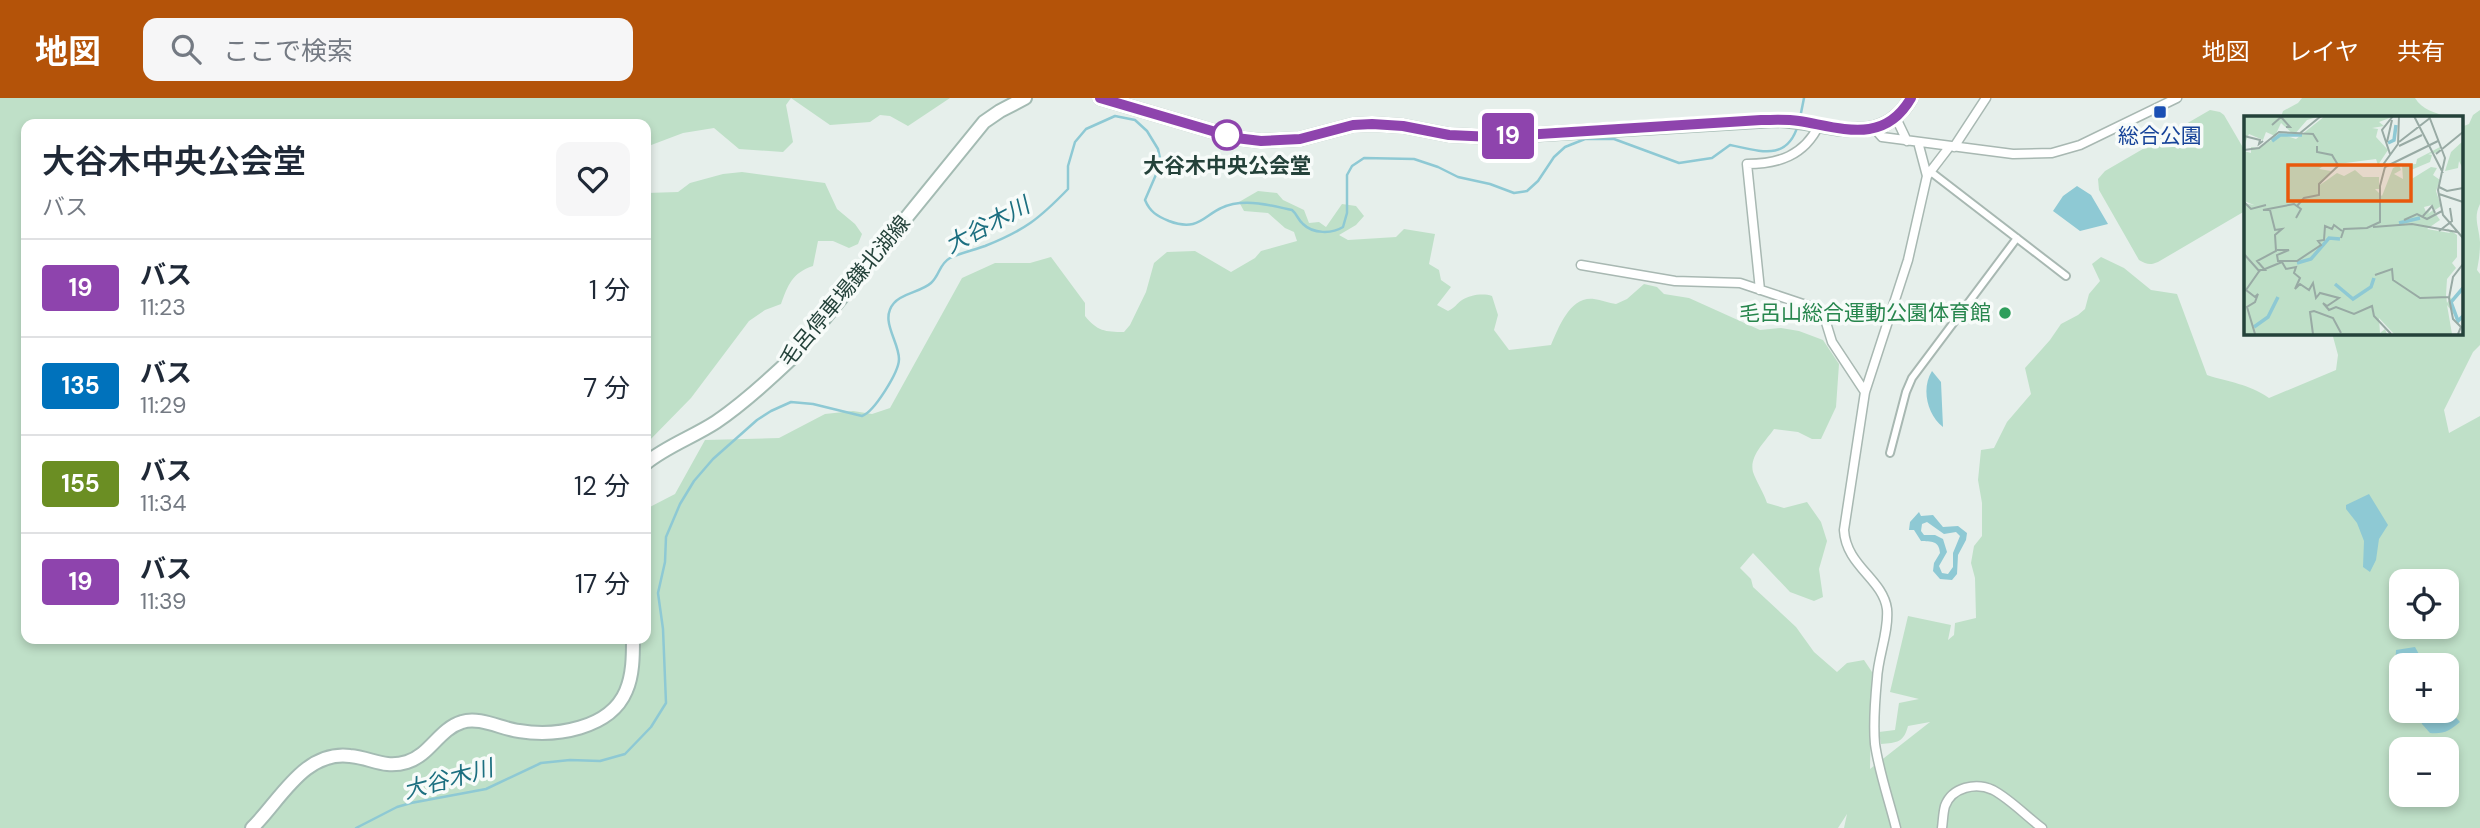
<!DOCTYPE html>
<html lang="ja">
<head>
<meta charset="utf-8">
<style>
  body { margin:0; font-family:"DM Sans","Noto Sans JP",sans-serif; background:#f6f6f7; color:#1f2937; height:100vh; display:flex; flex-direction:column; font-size:26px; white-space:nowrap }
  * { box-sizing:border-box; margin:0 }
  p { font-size:23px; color:#747a83 }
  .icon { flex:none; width:38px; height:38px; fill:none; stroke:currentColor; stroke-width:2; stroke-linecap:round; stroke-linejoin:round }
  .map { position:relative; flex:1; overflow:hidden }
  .drawer { position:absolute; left:21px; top:21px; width:630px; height:525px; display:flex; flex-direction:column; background:#fff; border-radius:14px; box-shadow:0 4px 10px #0003 }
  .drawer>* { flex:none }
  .badge { padding:0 14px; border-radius:5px; font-size:24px; line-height:46px }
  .controls { position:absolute; left:2389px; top:471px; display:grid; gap:14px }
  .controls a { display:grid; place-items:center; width:70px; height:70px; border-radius:14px; background:#fff; box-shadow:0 4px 10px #0003; font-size:35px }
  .map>.badge { position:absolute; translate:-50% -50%; box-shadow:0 0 0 4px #fff }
  .round { display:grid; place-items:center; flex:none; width:74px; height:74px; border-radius:14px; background:#f6f6f7 }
  .head { display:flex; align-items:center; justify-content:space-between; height:119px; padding:0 21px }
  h1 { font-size:33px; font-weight:600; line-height:52px }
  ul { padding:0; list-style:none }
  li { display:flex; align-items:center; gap:21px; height:98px; padding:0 21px; border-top:2px solid #e0e1e3 }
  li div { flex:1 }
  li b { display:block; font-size:26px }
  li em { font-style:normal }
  li .badge { min-width:77px; font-weight:700; text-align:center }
  header { display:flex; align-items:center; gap:42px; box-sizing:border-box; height:98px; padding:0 35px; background:#b45309; color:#fff }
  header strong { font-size:33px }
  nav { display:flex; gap:38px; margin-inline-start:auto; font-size:24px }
  .search { width:490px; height:63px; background:#f6f6f7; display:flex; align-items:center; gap:18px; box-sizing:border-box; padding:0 24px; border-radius:14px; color:#747a83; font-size:26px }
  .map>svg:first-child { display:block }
</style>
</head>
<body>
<header>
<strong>地図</strong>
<div class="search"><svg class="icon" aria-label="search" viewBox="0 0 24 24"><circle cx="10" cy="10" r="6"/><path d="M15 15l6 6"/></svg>ここで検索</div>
<nav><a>地図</a><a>レイヤ</a><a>共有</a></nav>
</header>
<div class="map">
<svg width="2480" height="730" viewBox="0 0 2480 730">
  <rect width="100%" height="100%" fill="#e6efeb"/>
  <path fill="#bfe0c8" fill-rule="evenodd" d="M 0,0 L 950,0 L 908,28 L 890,18 L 880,17 L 870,24 L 830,27 L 791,0 L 786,7 L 793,44 L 783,54 L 739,51 L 714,30 L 683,35 L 646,49 L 646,26 L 26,26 L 26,541 L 646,541 L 646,411 L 675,396 L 705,342 L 779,340 L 825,316 L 853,313 L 872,316 L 890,310 L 962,180 L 995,165 L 1030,165 L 1051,159 L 1085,205 L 1085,218 C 1097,233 1105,234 1124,234 L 1130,227 L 1146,194 L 1154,165 L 1167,154 L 1195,153 L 1231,174 L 1255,160 L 1261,153 L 1297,143 L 1294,134 L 1285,130 L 1268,115 L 1244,113 L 1239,104 L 1258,93 L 1277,95 L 1283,102 L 1304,112 L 1309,125 L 1319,124 L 1326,129 L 1342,106 L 1356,108 L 1364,118 L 1356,127 L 1339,137 L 1348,142 L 1396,139 L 1404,131 L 1435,136 L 1429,166 L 1439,172 L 1441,182 L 1451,189 L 1437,207 L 1448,213 C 1455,210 1456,206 1462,202 C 1470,197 1483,195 1492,198 L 1498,217 L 1494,232 L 1509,252 L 1551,247 C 1559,229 1570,198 1594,201 C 1601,202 1609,205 1616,206 L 1627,201 L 1644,186 L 1657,189 L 1664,196 L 1689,200 L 1760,232 L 1781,230 L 1799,233 L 1823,242 L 1839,266 L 1836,309 L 1821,341 L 1812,341 L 1798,334 L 1774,331 C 1765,344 1749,358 1753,374 C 1756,383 1764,395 1767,405 L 1784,410 L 1807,404 L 1821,424 L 1827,443 L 1819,471 L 1823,499 L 1814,503 L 1790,494 L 1753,455 L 1740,470 L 1751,481 L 1753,489 L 1796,529 L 1814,554 L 1837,574 L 1847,565 L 1864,562 L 1872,574 L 1870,671 L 1930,624 L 1908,628 C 1904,644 1897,645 1881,646 L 1879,634 L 1895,632 L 1899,605 L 1919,601 L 1890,594 L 1908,518 L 1951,527 L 1948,542 L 1954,537 L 1955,525 L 1976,520 L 1975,480 L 1971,465 L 1974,448 L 1982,438 L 1982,405 L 1978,382 L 1981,352 L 1994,350 L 2007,324 L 2031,296 L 2025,270 L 2050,242 L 2061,226 L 2078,217 L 2085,211 L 2089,196 L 2100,183 L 2092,166 L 2101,159 L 2124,170 L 2151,192 L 2177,196 L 2207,277 C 2231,285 2247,285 2269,300 L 2336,272 L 2338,257 L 2332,235 L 2461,234 L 2461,29 L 2469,26 L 2473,17 L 2480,12 L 2480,106 C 2473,120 2479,129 2480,144 C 2480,154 2479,162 2477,172 L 2480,176 L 2480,247 L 2473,254 L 2444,312 L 2449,335 L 2480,318 L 2480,730 L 1844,730 L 1847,716 L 1838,730 L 0,730 ZM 2401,483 L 2446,483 L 2446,528 L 2401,528 ZM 2401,567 L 2446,567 L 2446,612 L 2401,612 ZM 2401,651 L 2446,651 L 2446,696 L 2401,696 Z
    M 2302,0 L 2415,0 C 2422,12 2435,14 2446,19 L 2281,19 L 2283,13 L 2298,5 Z
    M 2210,12 L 2220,14 L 2224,17 L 2245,53 L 2245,113 L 2158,164 C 2151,167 2147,167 2139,162 L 2099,92 L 2098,81 L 2105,73 Z
    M 742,74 L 825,85 L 837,111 L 855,126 L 862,136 L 858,146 L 849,150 L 833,143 L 818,143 L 813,168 C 792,175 788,187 781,206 L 765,212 L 749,223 L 691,300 L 646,346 L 646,95 L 678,94 L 690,85 L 723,76 Z"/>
  <path fill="#8ec9d4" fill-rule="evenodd" d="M 2077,88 L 2091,97 L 2108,126 L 2080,133 L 2053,113 L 2063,98 Z
    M 1932,273 L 1941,284 L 1943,329 C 1927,317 1921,290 1932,273 Z
    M 2369,396 L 2388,427 L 2379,441 L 2376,462 L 2370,474 L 2363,469 L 2364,443 L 2357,425 L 2346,411 L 2346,407 Z
    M 1919,414 L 1921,418 L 1933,417 L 1943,429 L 1958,428 L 1967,435 L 1966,442 L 1958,457 L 1957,476 L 1952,482 L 1940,481 L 1933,473 L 1934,465 L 1940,455 C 1939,442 1931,444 1921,443 L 1914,432 L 1909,432 L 1910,424 ZM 1927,424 L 1944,436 L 1956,434 L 1960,438 L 1953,455 L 1953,469 L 1948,476 L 1942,475 L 1939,468 L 1947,454 L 1943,441 L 1935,437 L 1924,437 L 1921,433 L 1922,426 Z
    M 2415,549 L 2425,567 L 2401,567 L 2401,589 L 2395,571 L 2396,552 Z
    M 2447,610 L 2460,624 C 2449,633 2445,636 2430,635 L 2422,626 L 2417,613 L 2446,612 Z"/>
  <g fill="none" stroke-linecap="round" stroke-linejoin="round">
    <path stroke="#8ec9d4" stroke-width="2.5" d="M 1800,20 L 1804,0
      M 356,730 L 397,709 L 411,705 L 486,691 L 541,665 L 570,662 L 600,663 L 625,656 L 651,629 L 666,605 L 663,531 L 658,495 L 665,464 L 666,439 L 680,406 L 694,383 L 713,361 L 757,322 L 771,313 L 791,304 L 813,306 L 862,318 C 874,314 899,274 899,261 C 899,243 879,222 894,205 C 902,195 921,194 931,185 C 940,177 939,166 950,160 C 960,155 974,152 985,148 C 1025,132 1039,121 1068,91 L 1068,68 L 1075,44 L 1086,31 L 1115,18 L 1135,22 L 1147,33 L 1158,51 L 1161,65 L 1145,102 C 1150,114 1157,118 1169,123 C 1203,136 1205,111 1233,106 C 1253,102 1273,108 1292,112 C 1297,116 1298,122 1303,126 C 1313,136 1332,136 1343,129 L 1347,115 L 1347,77 L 1352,68 L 1364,60 L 1414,61 L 1438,69 L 1458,79 L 1490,86 L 1514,95 L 1527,93 L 1538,83 L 1554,59 L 1565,49 L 1585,41 L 1614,41 L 1679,65 L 1712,60 L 1730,47 C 1760,53 1787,64 1798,27"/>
    <defs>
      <path id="pedestrian" d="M 1931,74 L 2066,178
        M 1890,355 L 1906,294 L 1912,280 L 2017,140"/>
      <path id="minor" d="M 1896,20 L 1907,43
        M 1874,30 L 1882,39 L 2013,56 L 2052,55 L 2080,47 L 2177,0
        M 1918,44 L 1927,78
        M 1954,49 L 1986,0
        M 1581,167 L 1675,183 L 1740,185 L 1809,208 L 1824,218 L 1832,244 L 1865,294
        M 1760,192 L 1747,66 C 1778,66 1804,58 1819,27
        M 1896,730 C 1889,702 1879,674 1875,646 C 1873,624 1875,602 1877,581 C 1878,558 1889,534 1887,511 C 1883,481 1846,468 1844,432 L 1865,294 L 1908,162 L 1927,78 L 1950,48
        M 1942,730 C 1943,723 1943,715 1945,708 C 1952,689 1976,684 1993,692 C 2010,701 2026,718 2042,730"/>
      <path id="secondary" d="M 1100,0 L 1236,40 L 1261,43 L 1300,41 L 1353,27 L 1372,26 L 1403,28 L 1449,37 L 1493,39 L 1775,22 C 1823,22 1880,55 1911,0
        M 646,365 C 667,348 693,339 716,324 C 744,305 769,282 794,258 L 984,24 L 1000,13 L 1025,0
        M 252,730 C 280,703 304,652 350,658 C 372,660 384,671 407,664 C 430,657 439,631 462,624 C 479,618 502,631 519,633 C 555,639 610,631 626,593 C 633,577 633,558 633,541"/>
    </defs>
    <use href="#pedestrian" stroke="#a8b8b2" stroke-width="10"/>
    <use href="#minor" stroke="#a8b8b2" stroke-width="11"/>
    <use href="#secondary" stroke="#a4bbb3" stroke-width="16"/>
    <use href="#pedestrian" stroke="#fff" stroke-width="6"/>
    <use href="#minor" stroke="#fff" stroke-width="8"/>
    <use href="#secondary" stroke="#fff" stroke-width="12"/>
  </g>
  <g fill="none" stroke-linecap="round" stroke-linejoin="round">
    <defs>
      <path id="line" d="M 1100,0 L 1236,40 L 1261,43 L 1300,41 L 1353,27 L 1372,26 L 1403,28 L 1449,37 L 1493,39 L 1761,22 C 1773,22 1786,21 1799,23 C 1842,30 1884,47 1911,0"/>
    </defs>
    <use href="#line" stroke="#fff" stroke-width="16"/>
    <use href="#line" stroke="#8e44ad" stroke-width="10"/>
  </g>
  <rect fill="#1a4fb4" stroke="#f7fbf9" stroke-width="2.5" x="2153" y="7" width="14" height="14" rx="3.5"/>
  <circle fill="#fff" stroke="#8e44ad" stroke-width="3.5" cx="1227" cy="37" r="14"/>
  <circle fill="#2e9e5b" stroke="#f7fbf9" stroke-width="2.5" cx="2005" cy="215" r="7"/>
  <g text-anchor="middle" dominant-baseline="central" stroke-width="7" stroke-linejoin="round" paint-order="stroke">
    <g font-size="21" fill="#164399" stroke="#f7fbf9">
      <text x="2160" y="38">総合公園</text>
    </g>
    <g font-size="21" font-weight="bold" fill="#24423a" stroke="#f7fbf9">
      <text x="1227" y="68">大谷木中央公会堂</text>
    </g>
    <g font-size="21" fill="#24423a" stroke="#f7fbf9">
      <text transform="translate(845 193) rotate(-50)">毛呂停車場鎌北湖線</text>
    </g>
    <g font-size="21" fill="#27864d" stroke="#f7fbf9" text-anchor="end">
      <text x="1991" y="215">毛呂山総合運動公園体育館</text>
    </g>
    <g font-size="23" font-style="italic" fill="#1c6f80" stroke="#f7fbf9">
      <text transform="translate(987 127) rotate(-28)">大谷木川</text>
      <text transform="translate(448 681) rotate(-15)">大谷木川</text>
    </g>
  </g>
  <g transform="translate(2244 18)">
    <rect width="219" height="219" fill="#e6efeb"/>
    <path d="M 0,0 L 76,0 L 63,4 L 50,19 L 37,7 L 31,20 L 22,16 L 19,24 L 5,18 L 1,27 ZM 81,0 L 148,1 L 135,6 L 140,10 L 128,12 L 134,13 L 132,21 L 144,34 L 134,49 L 132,43 L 79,50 L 75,53 L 87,55 L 76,69 L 93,57 L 100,60 L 111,54 L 119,61 L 135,61 L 135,73 L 131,73 L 138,80 L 149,52 L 155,49 L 157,54 L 150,58 L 159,63 L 158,49 L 172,48 L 173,43 L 196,31 L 196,36 L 184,38 L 188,39 L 186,46 L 167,54 L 166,64 L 187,51 L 193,52 L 189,59 L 196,64 L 192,75 L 197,90 L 191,94 L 188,89 L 180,91 L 182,96 L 188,91 L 184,98 L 189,94 L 196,104 L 183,113 L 206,117 L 203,112 L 213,119 L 213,141 L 208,147 L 212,152 L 203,163 L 202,179 L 203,187 L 207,181 L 212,201 L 203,189 L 208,218 L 150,218 L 135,202 L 136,217 L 141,213 L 143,218 L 0,218 L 0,87 L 10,89 L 0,85 L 0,35 L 7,37 L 7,31 L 15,32 L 37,18 L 52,23 ZM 219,25 L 219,53 L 215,45 L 214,52 L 201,55 L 207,36 Z" fill="#bfe0c8"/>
    <path fill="none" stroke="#8ec9d4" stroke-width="3.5" d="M 28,25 L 36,19 L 58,19M 144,27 L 150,24 L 152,9M 155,107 L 176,102M 53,147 L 67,143 L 85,122 L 96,123M 91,168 L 109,183 L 127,171 L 130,162M 219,172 L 207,186 L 214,205 L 219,200M 10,211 L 24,201 L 34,181"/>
    <path fill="none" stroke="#98aaa4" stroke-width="2" d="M 170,0 L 199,57M 185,0 L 201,42 L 194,74 L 199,99 L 219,122M 28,9 L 37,1 L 46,11 L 42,11M 55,18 L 77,0M 0,20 L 16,24 L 15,28 L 19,25M 143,26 L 148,4M 155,26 L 186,2M 73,30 L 73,36 L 88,39 L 94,49M 155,30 L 178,19M 0,34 L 15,32 L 35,16 L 69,18 L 74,26M 146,38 L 138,14 L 149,0M 192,38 L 219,16M 141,51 L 194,25M 195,71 L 203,75 L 219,72M 195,78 L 219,86M 0,86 L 7,93 L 22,89M 53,90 L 60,82 L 75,79 L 75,68 L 95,49 L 138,50 L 154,28 L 155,0M 179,100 L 188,90 L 191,97M 160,104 L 173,98 L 183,103 L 198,95M 129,111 L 168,108 L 213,116M 195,115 L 208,105 L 206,92M 97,122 L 100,113 L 123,112 L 136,106 L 136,70 L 141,51M 33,134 L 45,134 L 33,139 L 34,145 L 53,145 L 77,129 L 74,125 L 80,124 L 81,110 L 88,113 L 90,109 L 98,115M 0,138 L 16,156M 21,153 L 38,146 L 42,153 L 52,151 L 50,157 L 56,162 L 51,173 L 56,168 L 65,174 L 69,167 L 72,182 L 76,177 L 95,182 L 83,190 L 79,187 L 85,194 L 92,191 L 110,198 L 128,190 L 130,200 L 147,218M 131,159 L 148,153 L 149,164 L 176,182 L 205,181M 11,218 L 3,191 L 11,186 L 14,178 L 11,181 L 2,174 L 16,154 L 21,154 L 13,145 L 32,135 L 31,119 L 38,113 L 31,114 L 26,94 L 19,94 L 50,88 L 57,93 L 52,102M 69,218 L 66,196 L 70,195 L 89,202 L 97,217M 214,218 L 217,211 L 209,203 L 205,182 L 209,161 L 219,148"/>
    <path fill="#e8590c" fill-opacity="0.15" stroke="#e8590c" stroke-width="3.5" d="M 44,49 L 167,49 L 167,85 L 44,85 Z"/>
    <rect width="219" height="219" fill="none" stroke="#24423a" stroke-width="3.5"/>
  </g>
</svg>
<div class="controls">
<a><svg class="icon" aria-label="locate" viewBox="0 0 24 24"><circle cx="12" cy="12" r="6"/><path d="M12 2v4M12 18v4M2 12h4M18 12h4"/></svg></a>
<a>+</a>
<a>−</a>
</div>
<b class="badge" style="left:1508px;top:38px;background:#8e44ad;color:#fff">19</b>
<section class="drawer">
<div class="head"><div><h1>大谷木中央公会堂</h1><p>バス</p></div><a class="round"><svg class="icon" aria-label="heart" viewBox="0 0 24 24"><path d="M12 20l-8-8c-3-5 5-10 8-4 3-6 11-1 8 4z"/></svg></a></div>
<ul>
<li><span class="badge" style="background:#8e44ad;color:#fff">19</span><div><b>バス</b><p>11:23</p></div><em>1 分</em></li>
<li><span class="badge" style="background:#0072bc;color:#fff">135</span><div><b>バス</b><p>11:29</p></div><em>7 分</em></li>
<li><span class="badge" style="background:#6b8e23;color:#fff">155</span><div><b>バス</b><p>11:34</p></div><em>12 分</em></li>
<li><span class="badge" style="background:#8e44ad;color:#fff">19</span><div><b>バス</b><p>11:39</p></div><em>17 分</em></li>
</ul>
</section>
</div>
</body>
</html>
